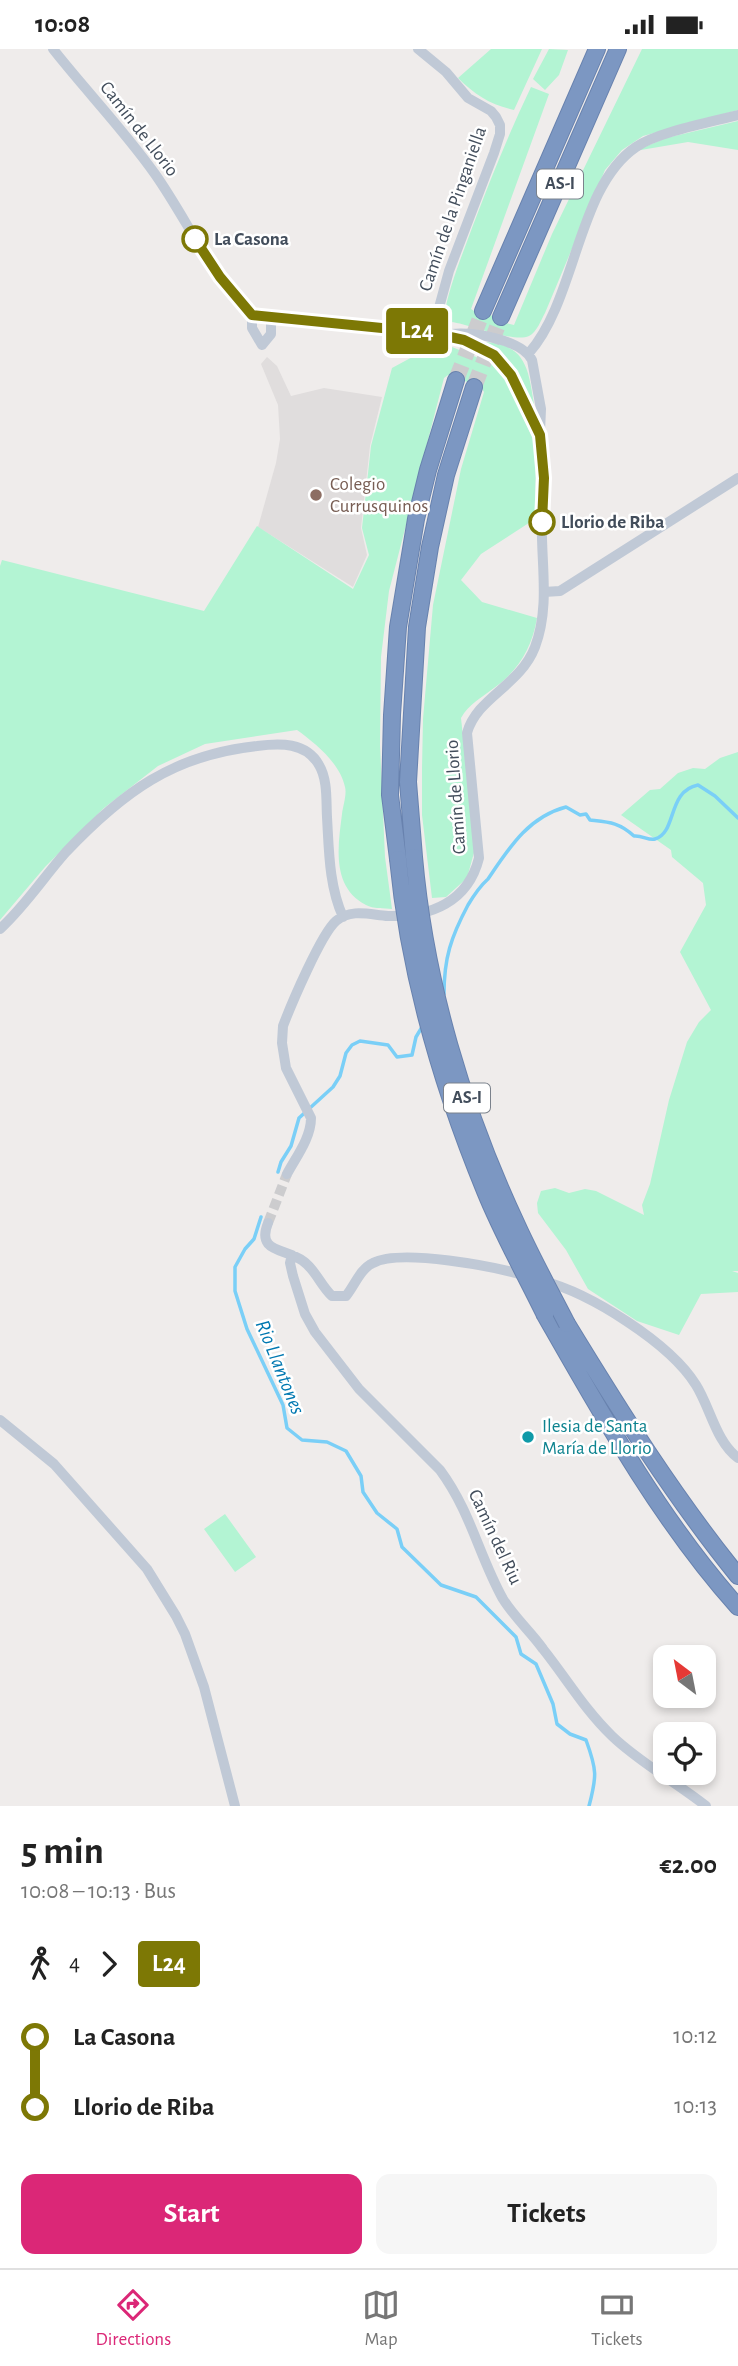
<!DOCTYPE html>
<html lang="en">
<head>
<meta charset="utf-8">
<style>
  body { margin:0; font-family:"Alegreya Sans",sans-serif; background:#f6f6f6; color:#222; height:100vh; display:flex; flex-direction:column; font-size:26px; white-space:nowrap }
  * { box-sizing:border-box; margin:0 }
  p { font-size:23px; color:#767676 }
  .icon { flex:none; width:38px; height:38px; fill:none; stroke:currentColor; stroke-width:2; stroke-linecap:round; stroke-linejoin:round }
  .map { position:relative; height:1757px; overflow:hidden }
  .panel { display:flex; flex-direction:column; background:#fff; flex:1 }
  .panel>* { flex:none }
  .badge { padding:0 14px; border-radius:5px; font-size:24px; line-height:46px }
  .needle { width:46px; rotate:328deg }
  .fabs { position:absolute; left:653px; top:1596px; display:grid; gap:14px }
  .fabs a { display:grid; place-items:center; width:63px; height:63px; border-radius:14px; background:#fff; box-shadow:0 4px 10px #0003; font-size:35px }
  .map>.badge { position:absolute; translate:-50% -50%; box-shadow:0 0 0 4px #fff }
  .legs { display:flex; align-items:center; gap:10px; height:77px; padding:0 21px; font-size:23px }
  .legs p { margin-inline-start:auto }
  .overview { display:flex; align-items:center; justify-content:space-between; height:119px; padding:0 21px }
  h1 { font-size:38px; font-weight:600; line-height:52px }
  .cta { display:flex; gap:14px; margin-top:auto; padding:14px 21px }
  .cta a { flex:1; height:80px; border-radius:14px; background:#db2777; color:#fff; font-size:28px; font-weight:600; line-height:80px; text-align:center }
  .cta a+a { background:#f6f6f6; color:#222 }
  ul { padding:0 21px; list-style:none }
  li { display:flex; align-items:center; gap:24px; height:70px; font-size:26px }
  li i { display:grid; place-items:center; width:10px; height:100%; margin:0 9px; background:currentColor }
  li i::after { content:''; width:18px; height:18px; margin:-9px; border:5px solid; border-radius:50%; background:#fff }
  li p { margin-inline-start:auto }
  li:first-child i { background:linear-gradient(#0000 50%,currentColor 0) }
  li:last-child i { background:linear-gradient(currentColor 50%,#0000 0) }
  .status { display:flex; justify-content:space-between; align-items:center; height:49px; padding:0 35px; background:#fff; direction:ltr }
  .status svg { height:19px; fill:currentColor }
  .menu { display:flex; justify-content:space-around; align-items:center; height:98px; border-top:2px solid #e0e0e0; background:#fff; font-size:19px; color:#767676 }
  .menu a { display:grid; justify-items:center; gap:4px }
  .menu .selected { color:#db2777 }
  .map>svg:first-child { display:block }
</style>
</head>
<body>
<div class="status"><b>10:08</b><svg viewBox="0 0 49 12"><path d="M0 12V9h3v3zM5 12V6h3v6zM10 12V3h3v9zM15 12V0h3v12zM26 1h20v11H26zM47 4h2v5h-2z"/></svg></div>
<div class="map">
<svg width="738" height="1757" viewBox="0 0 738 1757">
  <rect width="100%" height="100%" fill="#efeceb"/>
  <path fill="#e0dddd" d="M 267,308 L 277,317 L 291,347 L 324,339 L 382,348 L 370,397 L 361,479 L 367,506 L 353,538 L 258,478 L 276,414 L 280,390 L 278,356 L 261,315 Z"/>
  <path fill="#b3f4d3" d="M 491,0 L 542,0 L 514,61 C 491,56 475,46 458,29 Z
    M 549,0 L 568,1 L 559,26 L 545,41 L 533,30 Z
    M 642,0 L 738,0 L 738,61 L 643,87 L 622,101 L 605,121 L 545,264 C 541,271 537,283 529,287 C 513,294 470,275 451,273 L 444,267 C 449,237 462,207 472,179 C 490,131 509,84 531,38 L 549,45 L 471,260 L 479,265 L 491,266 L 497,272 L 514,276 L 552,185 Z
    M 738,72 L 738,101 L 688,93 L 635,102 L 666,89 Z
    M 440,293 L 498,317 L 510,338 L 536,397 L 535,470 L 481,505 L 461,531 L 482,553 L 537,569 C 532,599 518,622 494,639 C 481,649 469,655 461,669 L 475,800 L 467,829 L 446,848 L 432,849 L 422,766 L 422,719 L 423,670 L 433,556 L 461,420 L 484,343 L 481,338 L 448,326 L 444,329 L 389,542 L 381,608 L 380,696 L 385,808 L 392,860 C 384,859 373,860 366,856 C 331,838 338,797 342,765 C 343,757 347,745 345,738 C 340,714 315,694 297,681 L 205,695 L 158,717 L 104,759 L 45,818 L 0,871 L 0,517 L 2,511 L 204,562 L 257,477 L 353,540 L 369,506 L 362,479 L 371,397 L 392,319 Z
    M 482,293 C 531,294 528,326 536,365 L 508,313 Z
    M 738,703 L 738,1222 L 732,1222 L 738,1224 L 738,1243 L 701,1245 L 679,1286 L 637,1272 L 588,1240 L 566,1201 L 538,1164 L 537,1154 L 541,1142 L 555,1139 L 569,1144 L 585,1140 L 596,1142 L 644,1166 L 642,1156 L 650,1135 L 669,1051 L 687,993 L 699,973 L 711,961 L 680,903 L 706,856 L 703,834 L 672,808 L 671,801 L 621,766 L 650,741 L 660,740 L 678,724 L 693,719 L 705,720 L 720,709 Z
    M 225,1465 L 256,1508 L 235,1523 L 204,1480 Z"/>
  <g fill="none" stroke-linecap="round" stroke-linejoin="round">
    <path stroke="#7acff7" stroke-width="3.5" d="M 442,948 L 444,945 C 444,909 451,888 468,856 C 474,846 479,838 488,830 C 509,799 528,768 566,758 L 580,766 L 586,765 L 590,771 C 608,773 619,773 634,787 C 642,786 649,792 655,790 C 677,784 667,742 698,736 L 715,747 L 738,769
      M 278,1123 L 281,1113 L 291,1097 L 299,1069 L 333,1038 L 340,1027 L 346,1004 L 352,996 L 360,992 L 388,996 L 397,1008 L 412,1006 L 416,988 L 422,978
      M 261,1168 L 254,1190 L 245,1200 L 235,1218 L 235,1242 L 247,1280 L 283,1356 L 287,1379 L 302,1391 L 327,1393 L 346,1402 L 361,1427 L 363,1443 L 377,1464 L 397,1480 L 402,1498 L 441,1536 L 476,1548 L 516,1588 L 521,1605 L 536,1615 L 553,1655 L 557,1675 L 570,1685 L 586,1691 C 597,1721 597,1727 589,1757"/>
    <path stroke="#ccccce" stroke-width="10" stroke-dasharray="10 5" stroke-linecap="butt" d="M 268,1174 L 287,1125"/>
    <path stroke="#ccccce" stroke-width="16" stroke-dasharray="16 8" stroke-linecap="butt" d="M 456,331 L 483,262
      M 474,338 L 501,268"/>
    <defs>
      <path id="highway" d="M 483,262 L 597,0
        M 501,268 L 618,0
        M 414,808 L 408,733 L 417,578 L 430,498 L 446,426 L 474,338
        M 398,810 L 390,746 L 392,666 L 398,578 L 416,470 L 428,421 L 456,331
        M 545,1266 C 602,1366 661,1472 738,1558
        M 567,1275 C 620,1362 674,1448 738,1527"/>
    </defs>
    <use href="#highway" stroke="#6882ae" stroke-width="18"/>
    <path stroke="#c0c9d6" stroke-width="10" d="M 53,0 C 86,42 124,81 155,125 C 188,172 210,225 252,266 C 296,273 340,275 384,279 C 421,283 460,284 492,305 C 508,316 536,368 540,387 C 546,412 543,441 542,466 C 540,510 551,556 535,598 C 520,637 477,648 467,684 L 479,809 C 468,853 431,868 388,867 C 371,866 351,859 336,872 C 321,885 291,956 283,977 L 282,994 L 286,1019 L 311,1069 C 311,1089 296,1108 287,1125
      M 418,0 L 446,23 L 468,49 L 491,62 L 496,68 L 500,76 L 500,85 L 494,104 L 449,222 L 432,284
      M 252,266 L 252,279 L 262,296 L 271,285 L 271,269
      M 451,285 C 473,283 521,290 532,311 L 541,360 L 540,383
      M 529,304 C 577,249 577,138 636,98 C 658,83 711,73 738,66
      M 544,543 L 560,542 L 738,429
      M 0,880 C 26,856 43,829 66,803 C 123,743 173,706 257,697 C 280,694 306,693 319,716 C 328,731 326,752 327,768 C 329,802 329,837 343,868
      M 268,1174 C 256,1204 285,1199 303,1212 C 315,1220 321,1237 332,1247 L 346,1247 C 355,1236 360,1220 373,1214 C 401,1199 496,1218 527,1227
      M 292,1206 L 290,1214 L 293,1227 L 305,1265 L 315,1283 L 359,1340 L 440,1421 C 471,1463 479,1507 503,1550 C 514,1568 531,1583 543,1600 C 567,1630 584,1660 612,1687 C 640,1714 676,1733 706,1757
      M 543,1232 C 590,1244 670,1294 696,1336 C 710,1358 716,1393 738,1409
      M 0,1371 L 54,1415 L 147,1520 L 176,1567 L 185,1585 L 204,1638 L 235,1757"/>
    <use href="#highway" stroke="#7c97c2" stroke-width="16"/>
    <defs>
      <path id="highway-bridge" d="M 414,808 C 425,934 463,1061 517,1176 C 532,1209 550,1242 567,1275
        M 398,810 C 409,925 441,1035 485,1142 C 502,1184 525,1225 545,1266"/>
    </defs>
    <use href="#highway-bridge" stroke="#6882ae" stroke-width="18" stroke-linecap="butt"/>
    <use href="#highway-bridge" stroke="#7c97c2" stroke-width="16"/>
  </g>
  <g fill="none" stroke-linecap="round" stroke-linejoin="round">
    <defs>
      <path id="line-1" d="M 195,190 L 220,228 L 252,266 L 432,284 L 464,291 L 494,306 L 511,326 L 540,386 L 544,429 L 542,473"/>
    </defs>
    <use href="#line-1" stroke="#fff" stroke-width="16"/>
    <use href="#line-1" stroke="#7d7805" stroke-width="10"/>
  </g>
  <g fill="#fff" stroke="#7d7805" stroke-width="3.5">
    <circle cx="195" cy="190" r="12"/>
    <circle cx="542" cy="473" r="12"/>
  </g>
  <circle fill="#8d6e63" stroke="#fff" stroke-width="2.5" cx="316" cy="446" r="7"/>
  <circle fill="#0f9aa8" stroke="#fff" stroke-width="2.5" cx="528" cy="1388" r="7"/>
  <g text-anchor="middle" dominant-baseline="central" stroke-width="5" stroke-linejoin="round" paint-order="stroke">
    <g fill="#fff" stroke="#7b828c" stroke-width="2">
      <rect x="537" y="120.5" width="46" height="29" rx="5"/>
      <rect x="444" y="1034.5" width="46" height="29" rx="5"/>
    </g>
    <g font-size="18" font-weight="bold" fill="#424d5b">
      <text x="560" y="135">AS-I</text>
      <text x="467" y="1049">AS-I</text>
    </g>
    <g font-size="19" fill="#424d5b" stroke="#fff">
      <text transform="translate(139 80) rotate(52)">Camín de Llorio</text>
      <text transform="translate(453 160) rotate(-71)">Camín de la Pinganiella</text>
      <text transform="translate(456 748) rotate(-94)">Camín de Llorio</text>
      <text transform="translate(495 1488) rotate(65)">Camín del Riu</text>
    </g>
    <g font-size="19" font-weight="bold" fill="#424d5b" stroke="#fff" text-anchor="start">
      <text x="214" y="190">La Casona</text>
      <text x="561" y="473">Llorio de Riba</text>
    </g>
    <g font-size="19" fill="#785e54" stroke="#fff" text-anchor="start">
      <text x="330" y="435">Colegio<tspan x="330" dy="22">Currusquinos</tspan></text>
    </g>
    <g font-size="19" fill="#0d838f" stroke="#fff" text-anchor="start">
      <text x="542" y="1377">Ilesia de Santa<tspan x="542" dy="22">María de Llorio</tspan></text>
    </g>
    <g font-size="21" font-style="italic" fill="#0078b1" stroke="#fff">
      <text transform="translate(280 1318) rotate(68)">Rio Llantones</text>
    </g>
  </g>
</svg>
<div class="fabs">
<a><svg class="needle" viewBox="-14 -14 28 28"><path d="M0-13l5 13h-10z" fill="#e53935"/><path d="M0 13l5-13h-10z" fill="#767676"/></svg></a>
<a><svg class="icon" aria-label="locate" viewBox="0 0 24 24"><circle cx="12" cy="12" r="6"/><path d="M12 2v4M12 18v4M2 12h4M18 12h4"/></svg></a>
</div>
<b class="badge" style="left:417px;top:282px;background:#7d7805;color:#fff">L24</b>
</div>
<section class="panel">
<div class="overview"><div><h1>5 min</h1><p>10:08 – 10:13 · Bus</p></div><b>€2.00</b></div>
<div class="legs"><svg class="icon" aria-label="walk" viewBox="0 0 24 24"><circle cx="13" cy="4" r="2"/><path d="M13 8l-2 6 4 7M11 14l-3 7M7 12l3-4h3l4 4"/></svg>4<svg class="icon" aria-label="forward" viewBox="0 0 24 24"><path d="M9 5l7 7-7 7"/></svg><b class="badge" style="background:#7d7805;color:#fff">L24</b></div>
<ul>
<li><i style="color:#7d7805"></i><b>La Casona</b><p>10:12</p></li>
<li><i style="color:#7d7805"></i><b>Llorio de Riba</b><p>10:13</p></li>
</ul>
<div class="cta"><a>Start</a><a>Tickets</a></div>
</section>
<nav class="menu">
<a class="selected"><svg class="icon" aria-label="directions" viewBox="0 0 24 24"><path d="M12 3l9 9-9 9-9-9zM9 14v-3h6M13 9l2 2-2 2"/></svg>Directions</a>
<a><svg class="icon" aria-label="map" viewBox="0 0 24 24"><path d="M3 6l6-2 6 2 6-2v14l-6 2-6-2-6 2zM9 4v14M15 6v14"/></svg>Map</a>
<a><svg class="icon" aria-label="tickets" viewBox="0 0 24 24"><path d="M3 7h18v10H3zM15 7v10"/></svg>Tickets</a>
</nav>
</body>
</html>
